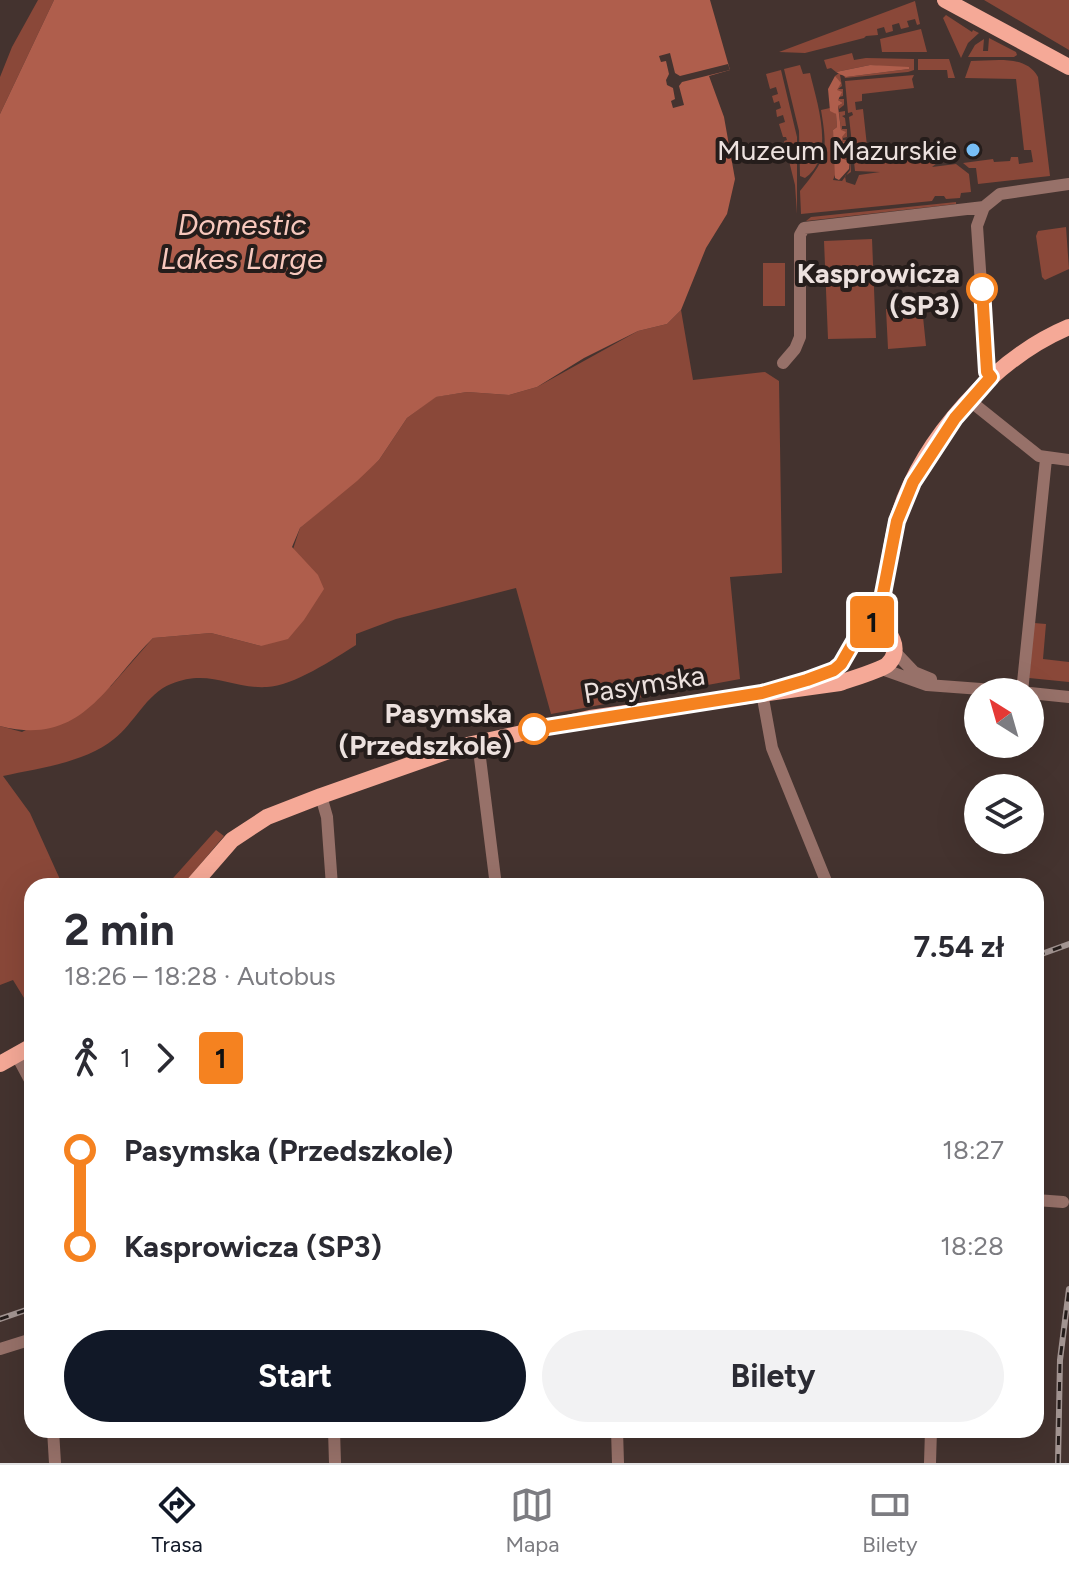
<!DOCTYPE html>
<html lang="pl">
<head>
<meta charset="utf-8">
<style>
  body { margin:0; font-family:Figtree,sans-serif; background:#f2f2f3; color:#2b2b33; height:100vh; display:flex; flex-direction:column; font-size:30px; white-space:nowrap }
  * { box-sizing:border-box; margin:0 }
  p { font-size:26px; color:#7c7c81 }
  .icon { flex:none; width:44px; height:44px; fill:none; stroke:currentColor; stroke-width:2; stroke-linecap:round; stroke-linejoin:round }
  .map { position:relative; flex:1; overflow:hidden }
  .panel { position:absolute; left:24px; top:878px; width:1020px; height:560px; display:flex; flex-direction:column; background:#fff; border-radius:24px; box-shadow:0 8px 32px #0002 }
  .panel>* { flex:none }
  .badge { padding:0 16px; border-radius:6px; font-size:28px; line-height:52px }
  .needle { width:52px; rotate:323deg }
  .controls { position:absolute; left:964px; top:678px; display:grid; gap:16px }
  .controls a { display:grid; place-items:center; width:80px; height:80px; border-radius:50%; background:#fff; box-shadow:0 8px 32px #0002; font-size:40px }
  .map>.badge { position:absolute; translate:-50% -50%; box-shadow:0 0 0 4px #fff }
  .legs { display:flex; align-items:center; gap:12px; height:88px; padding:0 40px; font-size:26px }
  .legs p { margin-inline-start:auto }
  .headline { display:flex; align-items:center; justify-content:space-between; height:136px; padding:0 40px }
  h1 { font-size:44px; font-weight:700; line-height:60px }
  .button { display:flex; gap:16px; margin-top:auto; padding:16px 40px }
  .button a { flex:1; height:92px; border-radius:48px; background:#111827; color:#fff; font-size:32px; font-weight:700; line-height:92px; text-align:center }
  .button a+a { background:#f2f2f3; color:#2b2b33 }
  ul { padding:0 40px; list-style:none }
  li { display:flex; align-items:center; gap:28px; height:96px; font-size:30px }
  li i { display:grid; place-items:center; width:12px; height:100%; margin:0 10px; background:currentColor }
  li i::after { content:''; width:20px; height:20px; margin:-10px; border:6px solid; border-radius:50%; background:#fff }
  li p { margin-inline-start:auto }
  li:first-child i { background:linear-gradient(#0000 50%,currentColor 0) }
  li:last-child i { background:linear-gradient(currentColor 50%,#0000 0) }
  .menu { display:flex; justify-content:space-around; align-items:center; height:112px; border-top:2px solid #e1e1e2; background:#fff; font-size:22px; color:#7c7c81 }
  .menu a { display:grid; justify-items:center; gap:4px }
  .menu .on { color:#111827 }
  .map>svg:first-child { display:block }
</style>
</head>
<body>
<div class="map">
<svg width="1069" height="1463" viewBox="0 0 1069 1463">
  <rect width="100%" height="100%" fill="#44332f"/>
  <path fill="#8a4839" d="M 38,0 L 54,0 L 0,114 L 0,77 L 12,47 Z
    M 984,0 L 1069,0 L 1069,50 Z
    M 915,1 L 920,24 L 917,25 L 915,19 L 907,21 L 909,27 L 901,29 L 899,23 L 892,25 L 893,31 L 886,33 L 884,27 L 877,29 L 878,35 L 866,36 L 864,38 L 805,53 L 779,52 Z
    M 946,15 L 972,32 L 973,30 L 979,33 L 968,43 L 961,58 L 943,18 Z
    M 921,29 L 927,52 L 882,52 L 880,39 Z
    M 989,38 L 1016,52 L 1017,55 L 1014,57 L 968,57 L 975,45 L 984,39 L 983,51 L 988,51 Z
    M 852,53 L 854,60 L 866,58 L 914,59 L 914,70 L 908,72 L 845,78 L 844,75 L 840,75 L 842,86 L 838,89 L 843,89 L 843,96 L 839,97 L 839,99 L 844,99 L 844,105 L 839,109 L 838,106 L 843,103 L 838,100 L 835,76 L 839,73 L 844,74 L 846,77 L 909,69 L 870,65 L 836,72 L 831,68 L 827,69 L 824,60 Z
    M 918,59 L 949,59 L 955,78 L 948,78 L 947,70 L 918,70 Z
    M 971,61 C 993,61 1026,54 1038,77 L 1050,176 L 978,184 L 976,168 L 969,168 L 963,163 L 993,159 L 994,162 L 1010,161 L 1011,157 L 1018,157 L 1019,164 L 1033,162 L 1031,150 L 1024,150 L 1016,79 L 965,78 Z
    M 800,65 L 803,74 L 810,73 C 817,103 836,157 805,178 L 800,176 L 799,131 L 784,69 Z
    M 781,70 L 797,137 L 797,214 L 795,185 L 784,141 L 787,140 L 786,137 L 783,137 L 779,124 L 785,122 L 783,115 L 777,117 L 776,110 L 781,108 L 779,101 L 774,103 L 772,96 L 778,94 L 776,87 L 770,89 L 766,74 Z
    M 914,75 L 912,79 L 914,88 L 862,94 L 862,101 L 855,102 L 856,110 L 863,109 L 868,155 L 921,149 L 922,157 L 932,156 L 932,161 L 937,163 L 932,167 L 956,164 L 969,174 L 971,192 L 961,193 L 960,198 L 946,199 L 944,196 L 935,196 L 932,201 L 801,214 L 800,191 C 827,158 828,152 821,110 L 830,108 L 836,114 L 837,127 L 833,130 L 837,170 L 833,180 L 842,181 L 850,170 L 849,161 L 844,159 L 843,154 L 848,152 L 843,150 L 839,112 L 845,111 L 845,115 L 842,116 L 845,118 L 846,126 L 842,126 L 842,129 L 847,129 L 847,137 L 843,138 L 843,140 L 848,140 L 848,145 L 844,146 L 844,149 L 849,149 L 850,155 L 845,158 L 850,158 L 851,172 L 845,176 L 846,182 L 855,185 L 859,175 L 880,172 L 855,171 L 849,117 L 853,115 L 852,112 L 848,113 L 845,81 Z
    M 956,202 L 956,204 L 806,221 L 811,217 Z
    M 1066,227 L 1069,269 L 1045,280 L 1042,277 L 1036,236 L 1038,231 Z
    M 872,239 L 876,338 L 828,339 L 824,241 Z
    M 763,263 L 785,263 L 785,306 L 763,306 Z
    M 922,307 L 926,346 L 888,349 L 886,309 Z
    M 681,310 L 693,380 L 765,372 L 779,381 L 782,573 L 730,577 L 740,679 L 551,714 L 516,588 L 396,619 L 356,634 L 356,645 C 334,659 293,686 267,687 C 231,689 209,668 171,684 C 146,694 134,724 114,739 C 84,763 39,768 3,776 L 30,813 L 63,886 L 32,886 L 32,1011 L 13,980 L 0,985 L 0,726 L 22,732 L 111,686 L 153,638 L 211,633 L 261,646 L 300,528 L 379,460 L 407,418 L 435,397 L 467,392 L 509,395 L 537,387 L 638,331 L 667,324 Z
    M 1034,623 L 1046,624 L 1043,659 L 1069,662 L 1069,682 L 1029,678 Z
    M 216,830 L 224,836 L 182,886 L 166,886 Z"/>
  <path fill="#af5e4c" d="M 54,0 L 710,0 L 730,70 L 709,76 L 724,117 L 735,179 L 727,214 L 706,248 L 681,310 L 667,324 L 638,331 L 584,358 L 537,387 L 509,395 L 467,392 L 436,397 L 407,418 L 379,460 L 357,481 L 300,528 L 292,547 L 318,575 L 324,589 L 304,620 L 288,639 L 261,646 L 211,633 L 153,638 C 105,686 81,747 0,726 L 0,114 Z
    M 870,65 L 909,67 L 909,69 L 846,77 L 836,72 Z
    M 835,76 L 841,83 L 837,90 L 842,92 L 838,100 L 843,103 L 838,106 L 841,130 L 846,132 L 842,137 L 842,142 L 847,142 L 843,145 L 843,150 L 848,153 L 844,154 L 844,159 L 849,161 L 849,169 L 839,180 L 835,178 L 833,130 L 837,127 L 836,114 L 830,111 L 828,89 Z"/>
  <path fill="#44332f" d="M 670,53 L 675,73 L 680,76 L 728,64 L 730,70 L 682,82 L 679,86 L 684,105 L 673,108 L 671,101 L 675,99 L 673,88 L 667,85 L 666,80 L 669,74 L 666,61 L 661,62 L 659,56 Z"/>
  <g fill="none" stroke-linecap="round" stroke-linejoin="round">
    <path stroke="#977169" stroke-width="12" d="M 984,207 L 977,226 L 987,372 L 991,377
      M 984,207 L 1000,194 L 1069,184
      M 783,363 L 795,349 L 800,337 L 800,235 L 804,228 L 984,207
      M 969,400 L 1039,456 L 1069,460
      M 895,652 L 914,672 L 931,679
      M 882,669 L 927,685 L 1021,692
      M 1022,692 L 1046,459
      M 762,693 L 772,748 L 828,886
      M 1030,693 L 1069,697
      M 478,742 L 496,886
      M 321,796 L 327,817 L 332,886
      M 17,1056 L 32,1084
      M 1036,1200 L 1063,1202
      M 0,1349 L 32,1339
      M 53,1430 L 55,1463
      M 334,1430 L 335,1463
      M 617,1430 L 618,1463
      M 930,1463 L 931,1430"/>
    <path stroke="#f5a997" stroke-width="16" d="M 945,0 L 1069,67
      M 869,628 C 889,593 887,554 898,517 C 922,439 995,358 1069,327
      M 192,886 L 232,840 L 267,817 L 321,796 L 463,746 L 590,718 L 840,683 C 851,679 881,670 887,665 C 903,652 892,624 870,628 C 853,631 851,655 839,665 C 823,680 784,687 762,693
      M 0,1064 L 32,1046"/>
    <defs>
      <path id="rail" d="M 1036,956 L 1069,944
        M 0,1319 L 32,1308
        M 1058,1463 L 1060,1360 L 1069,1289"/>
    </defs>
    <use href="#rail" stroke="#a49693" stroke-width="6"/>
    <use href="#rail" stroke="#251d1b" stroke-width="3" stroke-dasharray="9" stroke-linecap="butt"/>
  </g>
  <g fill="none" stroke-linecap="round" stroke-linejoin="round">
    <defs>
      <path id="line-1" d="M 534,729 L 762,693 L 807,680 L 834,670 L 841,664 L 856,638 L 869,628 L 880,609 L 897,521 L 913,482 L 955,418 L 991,377 L 987,372 L 982,289"/>
    </defs>
    <use href="#line-1" stroke="#fff" stroke-width="18"/>
    <use href="#line-1" stroke="#f58220" stroke-width="12"/>
  </g>
  <circle fill="#78bff7" stroke="#251d1b" stroke-width="3" cx="973" cy="150" r="8"/>
  <g fill="#fff" stroke="#f58220" stroke-width="4">
    <circle cx="982" cy="289" r="14"/>
    <circle cx="534" cy="729" r="14"/>
  </g>
  <g text-anchor="middle" dominant-baseline="central" stroke-width="8" stroke-linejoin="round" paint-order="stroke">
    <g font-size="28" fill="#ece1de" stroke="#251d1b" text-anchor="end">
      <text x="957" y="150">Muzeum Mazurskie</text>
    </g>
    <g font-size="28" font-weight="bold" fill="#ece1de" stroke="#251d1b" text-anchor="end">
      <text x="960" y="273">Kasprowicza<tspan x="960" dy="32">(SP3)</tspan></text>
      <text x="512" y="713">Pasymska<tspan x="512" dy="32">(Przedszkole)</tspan></text>
    </g>
    <g font-size="28" fill="#ece1de" stroke="#251d1b">
      <text transform="translate(644 684) rotate(-9)">Pasymska</text>
    </g>
    <g font-size="30" font-style="italic" fill="#f7c8bd" stroke="#251d1b">
      <text x="242" y="224">Domestic<tspan x="242" dy="34">Lakes Large</tspan></text>
    </g>
  </g>
</svg>
<div class="controls">
<a><svg class="needle" viewBox="-14 -14 28 28"><path d="M0-13l5 13h-10z" fill="#e53935"/><path d="M0 13l5-13h-10z" fill="#7c7c81"/></svg></a>
<a><svg class="icon" aria-label="layers" viewBox="0 0 24 24"><path d="M12 4l9 5-9 5-9-5zM3 14l9 5 9-5"/></svg></a>
</div>
<b class="badge" style="left:872px;top:622px;background:#f58220;color:#111">1</b>
<section class="panel">
<div class="headline"><div><h1>2 min</h1><p>18:26 – 18:28 · Autobus</p></div><b>7.54 zł</b></div>
<div class="legs"><svg class="icon" aria-label="walk" viewBox="0 0 24 24"><circle cx="13" cy="4" r="2"/><path d="M13 8l-2 6 4 7M11 14l-3 7M7 12l3-4h3l4 4"/></svg>1<svg class="icon" aria-label="forward" viewBox="0 0 24 24"><path d="M9 5l7 7-7 7"/></svg><b class="badge" style="background:#f58220;color:#111">1</b></div>
<ul>
<li><i style="color:#f58220"></i><b>Pasymska (Przedszkole)</b><p>18:27</p></li>
<li><i style="color:#f58220"></i><b>Kasprowicza (SP3)</b><p>18:28</p></li>
</ul>
<div class="button"><a>Start</a><a>Bilety</a></div>
</section>
</div>
<nav class="menu">
<a class="on"><svg class="icon" aria-label="directions" viewBox="0 0 24 24"><path d="M12 3l9 9-9 9-9-9zM9 14v-3h6M13 9l2 2-2 2"/></svg>Trasa</a>
<a><svg class="icon" aria-label="map" viewBox="0 0 24 24"><path d="M3 6l6-2 6 2 6-2v14l-6 2-6-2-6 2zM9 4v14M15 6v14"/></svg>Mapa</a>
<a><svg class="icon" aria-label="tickets" viewBox="0 0 24 24"><path d="M3 7h18v10H3zM15 7v10"/></svg>Bilety</a>
</nav>
</body>
</html>
